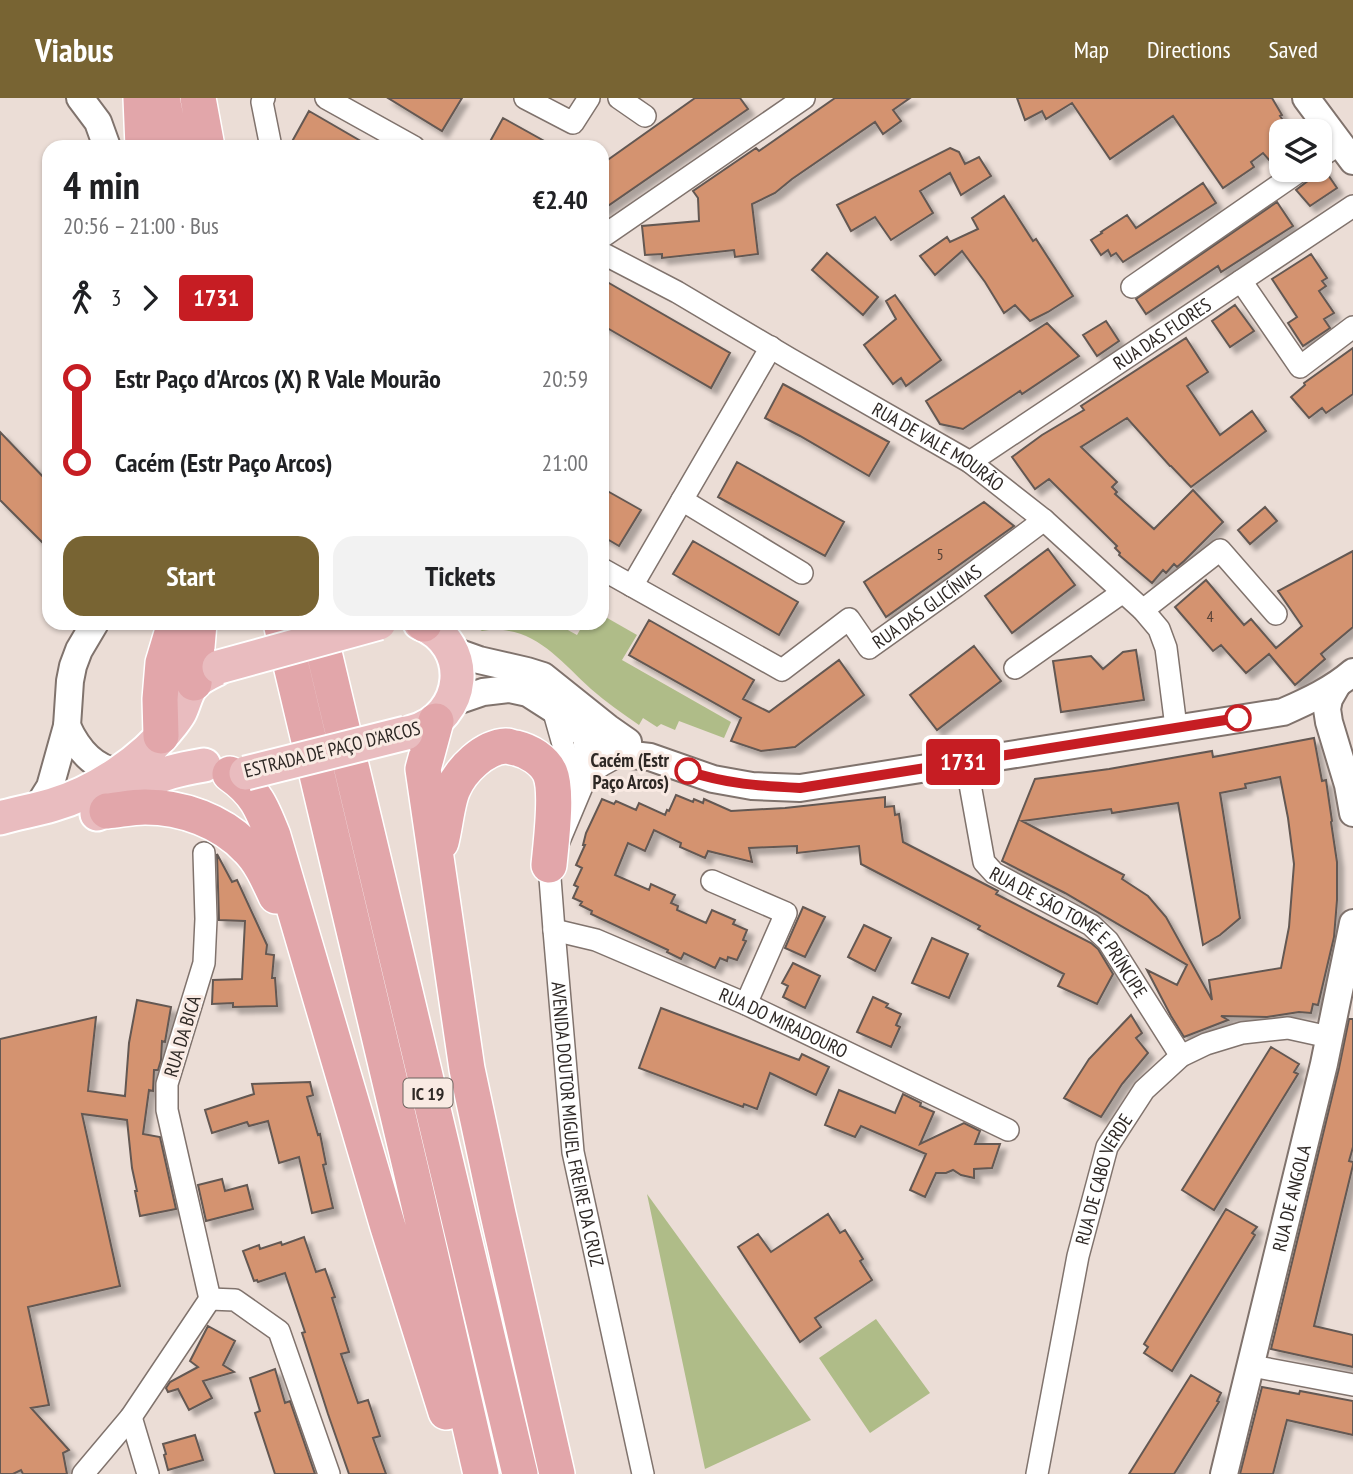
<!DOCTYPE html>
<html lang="en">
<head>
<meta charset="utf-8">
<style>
  body { margin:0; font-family:"PT Sans Narrow",sans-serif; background:#f2f2f2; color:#202124; height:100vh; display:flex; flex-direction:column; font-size:26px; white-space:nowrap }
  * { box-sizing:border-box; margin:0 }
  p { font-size:23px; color:#757577 }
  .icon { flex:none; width:38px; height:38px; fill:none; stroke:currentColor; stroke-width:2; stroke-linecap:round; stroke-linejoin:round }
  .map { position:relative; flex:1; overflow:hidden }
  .drawer { position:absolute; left:42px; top:42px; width:567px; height:490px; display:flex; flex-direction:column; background:#fff; border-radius:21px; box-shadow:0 2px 5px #0004 }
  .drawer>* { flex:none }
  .badge { padding:0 14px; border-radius:5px; font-size:24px; line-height:46px }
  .tools { position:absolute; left:1269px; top:21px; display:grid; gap:14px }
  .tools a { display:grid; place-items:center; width:63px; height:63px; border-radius:14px; background:#fff; box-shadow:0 2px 5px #0004; font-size:35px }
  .map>.badge { position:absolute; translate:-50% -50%; box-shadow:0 0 0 4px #fff }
  .legs { display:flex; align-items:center; gap:10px; height:77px; padding:0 21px; font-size:23px }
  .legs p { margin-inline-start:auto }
  .head { display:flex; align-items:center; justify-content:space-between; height:119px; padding:0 21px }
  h1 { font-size:38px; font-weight:800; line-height:52px }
  .primary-button { display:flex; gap:14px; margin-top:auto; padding:14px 21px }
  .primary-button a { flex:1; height:80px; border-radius:21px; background:#786433; color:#fff; font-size:28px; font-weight:800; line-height:80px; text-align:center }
  .primary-button a+a { background:#f2f2f2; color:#202124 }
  ul { padding:0 21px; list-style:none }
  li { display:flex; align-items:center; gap:24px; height:84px; font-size:26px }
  li i { display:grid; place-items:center; width:10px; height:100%; margin:0 9px; background:currentColor }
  li i::after { content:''; width:18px; height:18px; margin:-9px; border:5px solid; border-radius:50%; background:#fff }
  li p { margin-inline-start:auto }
  li:first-child i { background:linear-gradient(#0000 50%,currentColor 0) }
  li:last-child i { background:linear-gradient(currentColor 50%,#0000 0) }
  header { display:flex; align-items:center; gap:42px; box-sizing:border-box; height:98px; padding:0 35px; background:#786433; color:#fff }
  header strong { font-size:33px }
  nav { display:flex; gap:38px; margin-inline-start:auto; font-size:24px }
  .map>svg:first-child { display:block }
</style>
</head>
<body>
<header>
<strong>Viabus</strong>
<nav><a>Map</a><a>Directions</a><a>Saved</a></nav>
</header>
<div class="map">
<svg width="1353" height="1376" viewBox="0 0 1353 1376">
  <defs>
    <filter id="shadow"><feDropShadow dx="6" dy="6" stdDeviation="2" flood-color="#0004"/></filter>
  </defs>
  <rect width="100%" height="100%" fill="#ebddd6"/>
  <path fill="#afbc88" d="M 602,517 L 637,537 L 622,562 L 731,624 L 724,640 L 679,623 L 675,632 L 661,626 L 657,629 L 643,620 L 639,627 C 622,615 606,604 591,591 C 558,561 532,525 482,533 L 469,525 L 555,525 L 577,537 L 584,525 L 602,525 Z
    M 647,1096 L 811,1322 L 705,1371 Z
    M 876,1221 L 930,1295 L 870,1335 L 819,1260 Z"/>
  <path fill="#d49370" stroke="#645852" stroke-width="2" fill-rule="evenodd" filter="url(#shadow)" d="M 388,0 L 462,0 L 442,33 Z
    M 695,0 L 740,0 L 748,11 L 602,112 L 602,66 Z
    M 835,0 L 910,0 L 893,12 L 901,23 L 883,36 L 875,24 L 792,81 L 775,95 L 752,106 L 758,156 L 735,159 L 734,152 L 662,160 L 662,156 L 645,157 L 642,128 L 699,123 L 698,100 L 693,93 L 756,50 L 759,53 Z
    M 1017,0 L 1272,0 L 1282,17 L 1280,18 L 1290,33 L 1281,33 L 1281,56 L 1270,63 L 1263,55 L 1251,64 L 1254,69 L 1223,90 L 1173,18 L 1110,61 L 1072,5 L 1046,21 L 1042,13 L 1025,22 Z
    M 309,13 L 371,49 L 289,49 Z
    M 503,20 L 555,49 L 487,49 Z
    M 950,50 L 959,54 L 965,66 L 979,59 L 991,78 L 961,97 L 950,75 L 920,93 L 933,115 L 891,142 L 875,119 L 851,133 L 837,107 Z
    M 1324,71 L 1337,90 L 1310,108 L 1296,92 L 1309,82 L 1313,75 L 1318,72 Z
    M 1203,85 L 1216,105 L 1123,164 L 1116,155 L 1111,158 L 1108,152 L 1101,157 L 1091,142 L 1102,135 L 1101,134 L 1127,117 L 1136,130 Z
    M 1004,98 L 1033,143 L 1036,141 L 1073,198 L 1048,214 L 1030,223 L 1015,207 L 1004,215 L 985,184 L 962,153 L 935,177 L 920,158 L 947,139 L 950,144 L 978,131 L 972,120 Z
    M 1277,104 L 1293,128 L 1221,174 L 1218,168 L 1146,216 L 1136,201 Z
    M 827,155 L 878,199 L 863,217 L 812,172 Z
    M 1311,156 L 1327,180 L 1322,183 L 1326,188 L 1319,193 L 1334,215 L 1324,221 L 1330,230 L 1303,248 L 1288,225 L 1297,219 L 1272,181 Z
    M 602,181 L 730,255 L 711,290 L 602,227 Z
    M 895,197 L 941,262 L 906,288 L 901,280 L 893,286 L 864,247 L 896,221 L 886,203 Z
    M 1235,207 L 1254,233 L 1230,249 L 1212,223 Z
    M 1106,223 L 1119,243 L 1097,258 L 1083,237 Z
    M 1047,225 L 1079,258 L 1022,296 L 1020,293 L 963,331 L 940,326 L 926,303 Z
    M 1186,240 L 1208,274 L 1187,288 L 1220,337 L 1252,313 L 1266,333 L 1191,389 L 1171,368 L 1170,368 L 1127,320 L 1081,349 L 1117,384 L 1112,389 L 1117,394 L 1115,396 L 1154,431 L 1193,392 L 1223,424 L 1184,463 L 1177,469 L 1174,466 L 1166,475 L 1163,472 L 1152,485 L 1119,457 L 1120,455 L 1115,450 L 1117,448 L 1049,381 L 1035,391 L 1012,359 L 1042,337 L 1084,312 L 1081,308 Z
    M 1353,250 L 1353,296 L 1326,315 L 1322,310 L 1309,320 L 1291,299 L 1305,287 L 1304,285 Z
    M 783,286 L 889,344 L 869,378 L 800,338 L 765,320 Z
    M 0,334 L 49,385 L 49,451 L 0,402 Z
    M 737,364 L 844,424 L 825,458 L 718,399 Z
    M 602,390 L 641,412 L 619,448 L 602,438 Z
    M 984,404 L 1014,428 L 886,519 L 864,484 Z
    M 1265,409 L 1277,423 L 1250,446 L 1238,432 Z
    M 693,443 L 798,504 L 779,537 L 673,476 Z
    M 1048,451 L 1075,487 L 1012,535 L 985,498 Z
    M 1353,453 L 1353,529 L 1321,556 L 1325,561 L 1295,587 L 1269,556 L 1246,575 L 1221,547 L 1213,553 L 1175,509 L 1206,482 L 1244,527 L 1251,521 L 1276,550 L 1302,528 L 1278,493 Z
    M 649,522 L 754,582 L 743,601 L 769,614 L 839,562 L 864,597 L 795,649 L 761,653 L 731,643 L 741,620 L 629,557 Z
    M 974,548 L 1001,583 L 937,632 L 910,597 Z
    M 1136,552 L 1144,602 L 1061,614 L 1053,563 L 1091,558 L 1103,571 L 1123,554 Z
    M 1314,640 L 1322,683 L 1326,682 L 1332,723 L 1331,724 L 1337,764 L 1337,802 L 1334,839 L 1318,907 L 1313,906 L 1311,915 L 1299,914 L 1267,919 L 1221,918 L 1228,922 L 1184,939 L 1171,918 L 1147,872 L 1177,887 L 1187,867 L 1065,795 L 1002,763 L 1035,681 L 1109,671 L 1212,653 L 1213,659 ZM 1280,679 L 1288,720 L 1294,766 L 1289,829 L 1281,870 L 1209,882 L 1212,902 L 1166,819 L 1148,798 L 1122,781 L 1124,777 L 1022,723 L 1111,711 L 1112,715 L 1178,705 L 1203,847 L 1220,837 L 1240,820 L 1220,695 L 1246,690 L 1245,686 Z
    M 676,697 L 693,704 L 694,701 L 703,705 L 704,701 L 731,713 L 785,710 L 885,699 L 885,709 L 894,708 L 895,717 L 899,716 L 903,744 L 998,793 L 996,796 L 1091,845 L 1098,851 L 1113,876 L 1097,906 L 1058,888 L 1064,876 L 978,831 L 980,828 L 861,766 L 859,748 L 797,755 L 797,748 L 749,750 L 752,764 L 708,753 L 705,760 L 680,749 L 681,745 L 654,732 L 645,753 L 628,745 L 615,777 L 649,792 L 651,786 L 675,797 L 671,805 L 678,808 L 677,812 L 706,825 L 712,812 L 735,822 L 733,826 L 747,832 L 743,842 L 746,843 L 737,862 L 728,859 L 727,863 L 720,860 L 715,870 L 684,855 L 681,861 L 667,854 L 668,852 L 591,816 L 592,813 L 580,807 L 582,804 L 573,800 L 578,789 L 574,787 L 582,770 L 576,767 L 585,747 L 583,747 L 586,735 L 602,701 L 614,706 L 616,703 L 636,712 L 639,705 L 665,717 L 667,712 L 669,713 Z
    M 217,756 L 232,784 L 237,782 L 267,847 L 266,856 L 274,857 L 272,880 L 275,880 L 277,908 L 233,909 L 233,905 L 212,906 L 213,882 L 242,881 L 245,823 L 219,822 Z
    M 803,809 L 825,819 L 805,859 L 785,850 Z
    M 864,827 L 891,840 L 875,873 L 848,859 Z
    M 932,840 L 968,856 L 949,900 L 912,885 Z
    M 793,865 L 820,878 L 805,910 L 783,899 L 788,888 L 782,885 Z
    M 873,899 L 888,906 L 886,909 L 901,916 L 896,927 L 900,929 L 891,949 L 857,934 Z
    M 137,902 L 171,909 L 165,944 L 162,943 L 161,962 L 158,972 L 154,972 L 153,993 L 149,992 L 143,1036 L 160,1039 L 176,1111 L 140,1118 L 135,1093 L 137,1093 L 132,1070 L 127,1022 L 82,1016 L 120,1188 L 28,1209 L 49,1307 L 31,1310 L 69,1352 L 63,1355 L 67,1376 L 23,1376 L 21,1372 L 13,1376 L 0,1376 L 0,941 L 96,919 L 88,993 L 125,998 L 129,945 Z
    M 661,910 L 799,962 L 802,956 L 829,969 L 816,997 L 770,975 L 757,1011 L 744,1006 L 743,1009 L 639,970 Z
    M 1131,917 L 1142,935 L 1136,940 L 1148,955 L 1122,986 L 1101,1019 L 1064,1000 L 1089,961 Z
    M 1349,921 L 1353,921 L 1353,1049 L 1349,1063 L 1353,1064 L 1353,1067 L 1314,1228 L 1353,1237 L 1353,1269 L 1271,1251 L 1339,970 Z
    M 1271,949 L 1299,966 L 1294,974 L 1298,976 L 1214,1112 L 1182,1092 Z
    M 310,984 L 313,997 L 307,999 L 318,1037 L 320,1036 L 326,1066 L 323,1067 L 333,1110 L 312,1115 L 299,1059 L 279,1065 L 268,1023 L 249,1028 L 247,1024 L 212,1035 L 205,1012 L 254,996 L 252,986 Z
    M 839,992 L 895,1015 L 903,996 L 921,1005 L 920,1008 L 934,1014 L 920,1046 L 964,1025 L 980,1033 L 975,1046 L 1000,1046 L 992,1070 L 974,1071 L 974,1080 L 961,1077 L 953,1072 L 946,1075 L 936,1075 L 925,1099 L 910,1092 L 926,1056 L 861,1028 L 855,1039 L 825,1027 Z
    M 222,1081 L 225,1093 L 247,1087 L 253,1111 L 206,1123 L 198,1087 Z
    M 1226,1111 L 1257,1129 L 1252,1135 L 1255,1137 L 1172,1273 L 1144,1255 L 1148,1249 L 1144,1246 Z
    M 828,1116 L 840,1135 L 845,1132 L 863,1161 L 860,1163 L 872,1182 L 815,1220 L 821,1229 L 800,1244 L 738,1149 L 758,1136 L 771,1154 Z
    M 304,1139 L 316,1174 L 325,1171 L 335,1199 L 332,1200 L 349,1254 L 341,1256 L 358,1305 L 368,1302 L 380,1338 L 373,1340 L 386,1376 L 349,1376 L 328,1316 L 302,1235 L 305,1234 L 285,1175 L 258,1184 L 257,1182 L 254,1183 L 243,1153 L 259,1147 L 260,1151 L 281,1144 L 282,1147 Z
    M 208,1228 L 235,1243 L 223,1267 L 234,1274 L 203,1283 L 212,1300 L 189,1312 L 178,1291 L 168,1294 L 166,1290 L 170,1284 L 198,1269 L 190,1263 Z
    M 275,1271 L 285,1305 L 290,1303 L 315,1376 L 275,1376 L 255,1315 L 260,1313 L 250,1280 Z
    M 1191,1277 L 1221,1295 L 1217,1303 L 1219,1304 L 1174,1376 L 1129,1376 Z
    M 1262,1289 L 1299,1296 L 1300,1293 L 1353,1303 L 1353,1337 L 1287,1322 L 1273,1376 L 1240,1376 Z
    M 195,1337 L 203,1362 L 168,1372 L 164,1357 L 166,1356 L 163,1346 Z"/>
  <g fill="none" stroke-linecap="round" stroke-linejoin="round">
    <defs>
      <g id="minor">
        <path d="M 264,0 L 262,4 L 271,49"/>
        <path d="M 326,0 L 414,49"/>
        <path d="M 525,0 L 573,25 L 589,0"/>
        <path d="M 619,0 L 645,18"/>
        <path d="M 1320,59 L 1339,46"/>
        <path d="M 602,139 L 804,0"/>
        <path id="s1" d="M 602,155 L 677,194 L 790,261 L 970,364 L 1044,422 L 1143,512 L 1159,531 L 1166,550 L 1176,629"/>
        <path d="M 1241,183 L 1300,269 L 1353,229"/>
        <path d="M 1132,189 L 1301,72"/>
        <path id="s2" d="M 970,364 L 1353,108"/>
        <path d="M 682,402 L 802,475"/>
        <path id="s3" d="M 602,471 L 782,572 L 849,521 L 869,550 L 956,488 L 1044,422"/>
        <path d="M 632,488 L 771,249"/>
        <path d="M 1143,512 L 1220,452 L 1276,516"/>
        <path d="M 1015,570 L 1123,494"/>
        <path d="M 553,611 L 570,671 L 563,704"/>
        <path d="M 580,622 L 584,636 L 586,679"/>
        <path id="s4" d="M 624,656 C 610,662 598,668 586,679 L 549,767 L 554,832 L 573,1054 L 643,1376"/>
        <path id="s5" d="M 966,664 L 984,764 L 994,775 L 1091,827 L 1108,843 L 1181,958"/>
        <path d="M 204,755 L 206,821 L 204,865 L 167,986 L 167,1012 L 210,1201"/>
        <path d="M 712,783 L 786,815 L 746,906"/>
        <path id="s6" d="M 554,832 L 596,842 L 746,906 L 1008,1032"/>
        <path d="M 210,1201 L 235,1202 L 279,1233 L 329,1376"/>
        <path d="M 1252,1268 L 1353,1287"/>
        <path d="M 131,1319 L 148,1376"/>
        <path d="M 83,1376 L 131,1319 L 210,1201"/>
        <path id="s7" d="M 1037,1376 L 1078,1158 L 1107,1049 L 1144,992 L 1181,958 L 1206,946 L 1242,935 L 1288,930 L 1329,939"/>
      </g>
      <g id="tertiary">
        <path d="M 80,0 L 98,24 L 107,49"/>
        <path d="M 1306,0 L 1353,63"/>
        <path d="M 451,552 L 479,562 L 527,573 L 543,578 L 608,630 L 628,644"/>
        <path d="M 1337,587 L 1329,601 L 1327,611 L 1329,624 L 1348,687 L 1353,715"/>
        <path d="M 451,605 L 483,594 L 509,591 L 528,595 L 553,611 L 584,636 L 624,656 L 650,659 L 713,681 L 752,688 L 800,690 L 1283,614 C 1308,603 1332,592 1353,574"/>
        <path d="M 67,628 C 77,650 94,671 119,674"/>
        <path d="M 30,712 L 40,705 L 50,689 L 67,628 L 70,583 L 73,568 L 79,552 L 95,525"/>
        <path id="s8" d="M 1224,1376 L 1324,966 L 1353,825"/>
      </g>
      <path id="primary" d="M 412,634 C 467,620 474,546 420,525
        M 97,716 C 113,711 126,698 140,688 C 160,675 181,671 204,667
        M 0,720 C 17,715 35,712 52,707 C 95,695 144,662 171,627 C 174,623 178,618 180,614 C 185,604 186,593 194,585 C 200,579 209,575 217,571"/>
      <path id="trunk" d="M 141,0 L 143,49
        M 162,0 L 172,49
        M 198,0 L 207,49
        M 281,525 L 411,1072 L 481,1376
        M 317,525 L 520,1376
        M 423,525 L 424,526
        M 194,585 L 199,525
        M 436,623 L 423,671 L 467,971 L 498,1116 L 557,1376
        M 161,638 L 160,601 L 163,565 L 175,525
        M 230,676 C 256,694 262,710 273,738 L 388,1129 L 446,1314
        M 107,713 C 119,712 132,709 145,709 C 182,709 222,723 248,751 C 261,764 268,781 276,798
        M 441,744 C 445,729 447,704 453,691 C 461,672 484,649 506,648 C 509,648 513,650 516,650 C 529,653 544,662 550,675 C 558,694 551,745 549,767"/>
    </defs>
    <use href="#minor" stroke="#80736d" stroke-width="24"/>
    <use href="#tertiary" stroke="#80736d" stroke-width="30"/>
    <use href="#primary" stroke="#fff" stroke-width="37"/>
    <use href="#trunk" stroke="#fff" stroke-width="38"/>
    <use href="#minor" stroke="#fff" stroke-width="21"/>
    <use href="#tertiary" stroke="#fff" stroke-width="26"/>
    <use href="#primary" stroke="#e9bcbf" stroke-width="33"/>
    <use href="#trunk" stroke="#e2a6aa" stroke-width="35"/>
    <defs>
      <path id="primary-bridge" d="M 219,569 L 379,525
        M 246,675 L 406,635"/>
    </defs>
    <use href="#primary-bridge" stroke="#fff" stroke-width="37" stroke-linecap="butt"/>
    <use href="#primary-bridge" stroke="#e9bcbf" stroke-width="33"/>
  </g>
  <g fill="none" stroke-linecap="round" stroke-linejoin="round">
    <defs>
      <path id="line-1" d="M 688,673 C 726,686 760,688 800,690 L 1238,620"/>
    </defs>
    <use href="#line-1" stroke="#fff" stroke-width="16"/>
    <use href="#line-1" stroke="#c61d23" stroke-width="10"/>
  </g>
  <g fill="#fff" stroke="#c61d23" stroke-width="3.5">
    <circle cx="1238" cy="620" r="12"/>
    <circle cx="688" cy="673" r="12"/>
  </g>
  <g text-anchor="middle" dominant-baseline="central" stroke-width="6" stroke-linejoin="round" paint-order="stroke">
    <g font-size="16" fill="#584338">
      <text x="940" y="456">5</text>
      <text x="1210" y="518">4</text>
    </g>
    <rect fill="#f9eae3" stroke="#6b625e" stroke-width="2" x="403.5" y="980.5" width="49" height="29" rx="5"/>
    <g font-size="18" font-weight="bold" fill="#2e2825">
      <text x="428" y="995">IC 19</text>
    </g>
    <g font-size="19" fill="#2e2825" stroke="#f9eae3">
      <text stroke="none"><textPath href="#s2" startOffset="231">RUA DAS FLORES</textPath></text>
      <text stroke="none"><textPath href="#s1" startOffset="388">RUA DE VALE MOURÃO</textPath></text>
      <text stroke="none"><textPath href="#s3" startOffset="397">RUA DAS GLICÍNIAS</textPath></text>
      <text transform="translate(332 651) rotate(-14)">ESTRADA DE PAÇO D'ARCOS</text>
      <text stroke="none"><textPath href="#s5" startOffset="214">RUA DE SÃO TOMÉ E PRÍNCIPE</textPath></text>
      <text stroke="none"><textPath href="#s6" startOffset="248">RUA DO MIRADOURO</textPath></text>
      <text transform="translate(182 938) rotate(-73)">RUA DA BICA</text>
      <text stroke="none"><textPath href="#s4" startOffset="401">AVENIDA DOUTOR MIGUEL FREIRE DA CRUZ</textPath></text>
      <text stroke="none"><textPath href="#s7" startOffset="303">RUA DE CABO VERDE</textPath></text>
      <text stroke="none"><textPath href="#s8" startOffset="284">RUA DE ANGOLA</textPath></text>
    </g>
    <g font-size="19" font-weight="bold" fill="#2e2825" stroke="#f9eae3" text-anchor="end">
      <text x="669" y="662">Cacém (Estr<tspan x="669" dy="22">Paço Arcos)</tspan></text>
    </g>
  </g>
</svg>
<div class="tools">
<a><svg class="icon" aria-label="layers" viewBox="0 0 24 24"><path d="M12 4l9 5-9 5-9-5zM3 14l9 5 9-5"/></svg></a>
</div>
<b class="badge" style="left:963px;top:664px;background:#c61d23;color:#fff">1731</b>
<section class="drawer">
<div class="head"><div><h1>4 min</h1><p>20:56 – 21:00 · Bus</p></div><b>€2.40</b></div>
<div class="legs"><svg class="icon" aria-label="walk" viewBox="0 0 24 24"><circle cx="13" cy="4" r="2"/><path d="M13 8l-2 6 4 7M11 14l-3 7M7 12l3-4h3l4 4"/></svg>3<svg class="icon" aria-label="forward" viewBox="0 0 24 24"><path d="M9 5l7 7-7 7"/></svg><b class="badge" style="background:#c61d23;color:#fff">1731</b></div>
<ul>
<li><i style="color:#c61d23"></i><b>Estr Paço d'Arcos (X) R Vale Mourão</b><p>20:59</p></li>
<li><i style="color:#c61d23"></i><b>Cacém (Estr Paço Arcos)</b><p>21:00</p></li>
</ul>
<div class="primary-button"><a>Start</a><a>Tickets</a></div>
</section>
</div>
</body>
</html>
